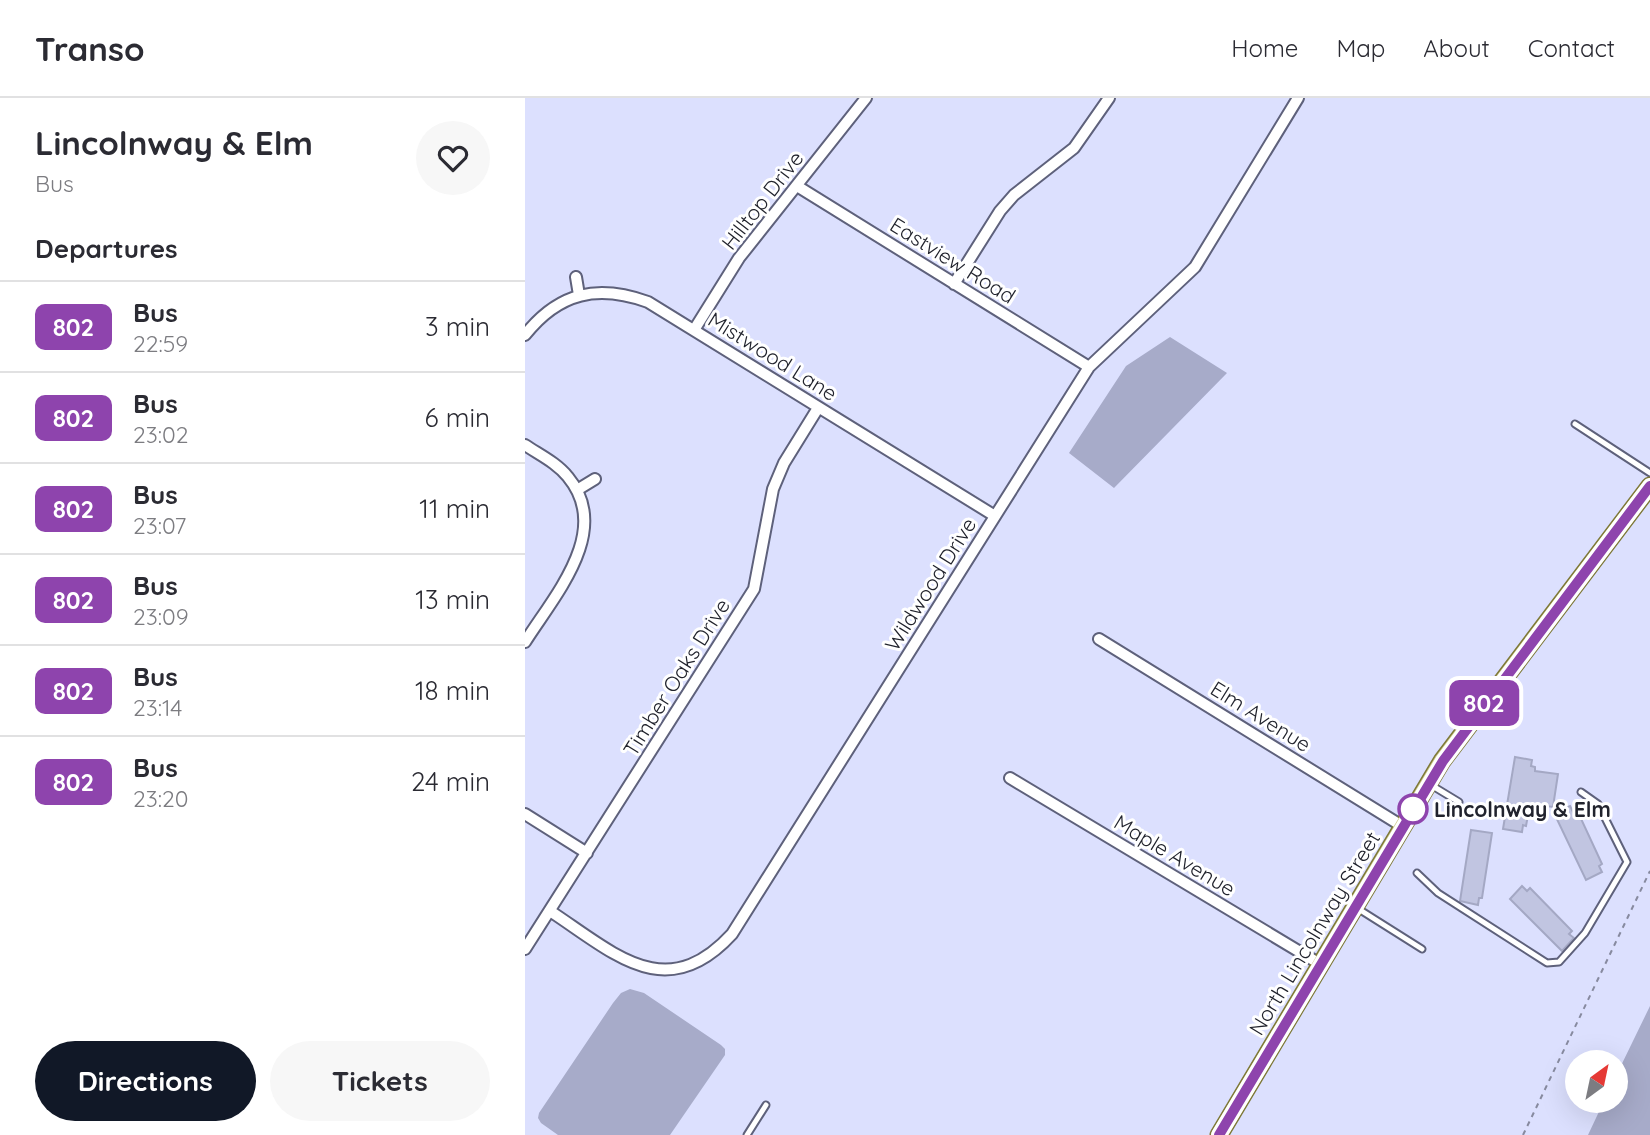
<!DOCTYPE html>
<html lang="en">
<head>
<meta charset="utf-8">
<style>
  body { margin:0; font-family:Quicksand,sans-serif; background:#f7f7f7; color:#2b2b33; height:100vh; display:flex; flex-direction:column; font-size:26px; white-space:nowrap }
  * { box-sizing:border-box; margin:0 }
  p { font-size:23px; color:#7c7c81 }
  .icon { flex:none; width:38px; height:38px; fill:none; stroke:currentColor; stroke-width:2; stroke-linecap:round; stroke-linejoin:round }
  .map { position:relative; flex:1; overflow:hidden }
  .side { display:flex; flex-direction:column; background:#fff; width:525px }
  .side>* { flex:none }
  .badge { padding:0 14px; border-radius:10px; font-size:24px; line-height:46px }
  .needle { width:46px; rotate:33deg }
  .fabs { position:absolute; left:1040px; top:952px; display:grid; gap:14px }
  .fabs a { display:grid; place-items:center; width:63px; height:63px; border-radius:50%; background:#fff; box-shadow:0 7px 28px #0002; font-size:35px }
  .map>.badge { position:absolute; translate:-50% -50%; box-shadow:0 0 0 4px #fff }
  h2 { padding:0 35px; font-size:26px; line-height:63px }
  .round { display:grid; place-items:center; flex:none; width:74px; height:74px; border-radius:37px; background:#f7f7f7 }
  .headline { display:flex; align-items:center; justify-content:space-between; height:119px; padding:0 35px }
  h1 { font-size:33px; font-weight:800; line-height:52px }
  .button { display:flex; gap:14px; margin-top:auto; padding:14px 35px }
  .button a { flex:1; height:80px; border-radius:42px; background:#111827; color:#fff; font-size:28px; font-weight:800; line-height:80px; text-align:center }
  .button a+a { background:#f7f7f7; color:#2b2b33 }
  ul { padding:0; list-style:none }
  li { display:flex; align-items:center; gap:21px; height:91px; padding:0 35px; border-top:2px solid #e1e1e2 }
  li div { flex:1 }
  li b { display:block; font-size:26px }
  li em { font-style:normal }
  li .badge { min-width:77px; font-weight:700; text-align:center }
  header { display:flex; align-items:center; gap:42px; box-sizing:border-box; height:98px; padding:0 35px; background:#fff; border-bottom:2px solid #e1e1e2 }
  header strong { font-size:33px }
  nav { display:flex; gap:38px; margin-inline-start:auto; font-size:24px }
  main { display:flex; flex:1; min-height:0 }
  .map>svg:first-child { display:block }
</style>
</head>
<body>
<header>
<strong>Transo</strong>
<nav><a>Home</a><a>Map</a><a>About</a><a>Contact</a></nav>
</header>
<main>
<section class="side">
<div class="headline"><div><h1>Lincolnway &amp; Elm</h1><p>Bus</p></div><a class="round"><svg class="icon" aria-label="heart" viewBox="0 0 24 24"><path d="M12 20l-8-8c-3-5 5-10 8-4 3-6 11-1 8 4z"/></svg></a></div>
<h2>Departures</h2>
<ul>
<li><span class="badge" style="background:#8e44ad;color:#fff">802</span><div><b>Bus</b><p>22:59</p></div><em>3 min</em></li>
<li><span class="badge" style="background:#8e44ad;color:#fff">802</span><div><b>Bus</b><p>23:02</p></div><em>6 min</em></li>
<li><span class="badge" style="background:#8e44ad;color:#fff">802</span><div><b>Bus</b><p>23:07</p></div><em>11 min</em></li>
<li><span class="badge" style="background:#8e44ad;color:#fff">802</span><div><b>Bus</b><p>23:09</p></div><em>13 min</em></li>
<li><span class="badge" style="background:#8e44ad;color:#fff">802</span><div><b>Bus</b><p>23:14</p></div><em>18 min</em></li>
<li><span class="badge" style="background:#8e44ad;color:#fff">802</span><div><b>Bus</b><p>23:20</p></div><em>24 min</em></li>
</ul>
<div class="button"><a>Directions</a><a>Tickets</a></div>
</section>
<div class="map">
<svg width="1125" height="1037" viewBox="0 0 1125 1037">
  <rect width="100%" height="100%" fill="#dce0fe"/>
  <path fill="#a7abc9" d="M 645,239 L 702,275 L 589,390 L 544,355 L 601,268 Z
    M 105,891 L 119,895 L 196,947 L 200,951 L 200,957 L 145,1037 L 33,1037 L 16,1025 L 13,1020 L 14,1015 L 88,905 L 96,895 Z
    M 1125,908 L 1125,1037 L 1063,1037 L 1079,1003 L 1090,1003 L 1090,980 Z"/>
  <path fill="#c1c5e1" stroke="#a4a8c4" stroke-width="2" d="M 990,659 L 1007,662 L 1006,668 L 1010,669 L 1010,673 L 1033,676 L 1028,709 L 1005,706 L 1001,728 L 998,727 L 997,734 L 978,731 Z
    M 1045,708 L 1048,714 L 1052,712 L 1077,766 L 1074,768 L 1077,774 L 1061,782 L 1029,715 Z
    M 946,732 L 967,735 L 957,800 L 954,800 L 953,807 L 935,803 Z
    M 997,788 L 1002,793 L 1005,790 L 1047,833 L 1044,836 L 1049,840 L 1037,853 L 985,801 Z"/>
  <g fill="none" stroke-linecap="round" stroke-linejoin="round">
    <defs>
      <path id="lane" d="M 1050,326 L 1125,375
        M 906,687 L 934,704
        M 892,775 L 913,795 L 1022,865 L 1034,864 L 1060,835 L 1102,764 L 1073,706 L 1056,694
        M 832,810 L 897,851
        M 222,1037 L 241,1007"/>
      <path id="street" d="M 272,88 L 564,269
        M 51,179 L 54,197
        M 429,186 L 475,113 L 489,97 L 549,50 L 584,0
        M 169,232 L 214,160 L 341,0
        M 0,237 C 34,194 73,186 123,204 L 470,418
        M 0,347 C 15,357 32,365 43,379 C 88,433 29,498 0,544
        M 52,392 L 70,381
        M 574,541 L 877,728
        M 485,680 L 795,866
        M 0,716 L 62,755
        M 25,813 C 89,855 141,908 207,836 L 564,269 L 670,169 L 773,0
        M 0,851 L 229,491 L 248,391 L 259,365 L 293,310"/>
      <path id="primary" d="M 694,1037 L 917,663 L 1125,388"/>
    </defs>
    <use href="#lane" stroke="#5e617b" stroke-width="9"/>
    <use href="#street" stroke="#5e617b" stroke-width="14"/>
    <use href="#primary" stroke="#7d7839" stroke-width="19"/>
    <path stroke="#878a9f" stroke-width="2" stroke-dasharray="5 5" stroke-linecap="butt" d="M 998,1037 L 1125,773"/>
    <use href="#lane" stroke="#fff" stroke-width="5"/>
    <use href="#street" stroke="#fff" stroke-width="10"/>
    <use href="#primary" stroke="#ceca8c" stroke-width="16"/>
  </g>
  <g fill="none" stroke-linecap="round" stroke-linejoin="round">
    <defs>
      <path id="line" d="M 694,1037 L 918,663 L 1125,388"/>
    </defs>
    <use href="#line" stroke="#fff" stroke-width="16"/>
    <use href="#line" stroke="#8e44ad" stroke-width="10"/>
  </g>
  <circle fill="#fff" stroke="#8e44ad" stroke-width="3.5" cx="888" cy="711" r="14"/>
  <g text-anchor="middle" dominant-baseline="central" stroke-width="6" stroke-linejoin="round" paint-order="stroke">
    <g font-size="21" fill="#21232d" stroke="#fff">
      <text transform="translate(237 102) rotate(-52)">Hilltop Drive</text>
      <text transform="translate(428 162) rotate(32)">Eastview Road</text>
      <text transform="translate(248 258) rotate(32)">Mistwood Lane</text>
      <text transform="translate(405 486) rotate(-58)">Wildwood Drive</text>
      <text transform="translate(151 579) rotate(-58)">Timber Oaks Drive</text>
      <text transform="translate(736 618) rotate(32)">Elm Avenue</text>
      <text transform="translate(650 757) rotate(31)">Maple Avenue</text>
      <text transform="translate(789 835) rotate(-59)">North Lincolnway Street</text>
    </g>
    <g font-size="21" font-weight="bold" fill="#21232d" stroke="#fff" text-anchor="start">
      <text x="909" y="711">Lincolnway &amp; Elm</text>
    </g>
  </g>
</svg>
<div class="fabs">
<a><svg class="needle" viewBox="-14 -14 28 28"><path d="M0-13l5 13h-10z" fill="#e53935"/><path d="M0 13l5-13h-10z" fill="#7c7c81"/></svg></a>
</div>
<b class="badge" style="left:959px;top:605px;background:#8e44ad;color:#fff">802</b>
</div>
</main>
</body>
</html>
